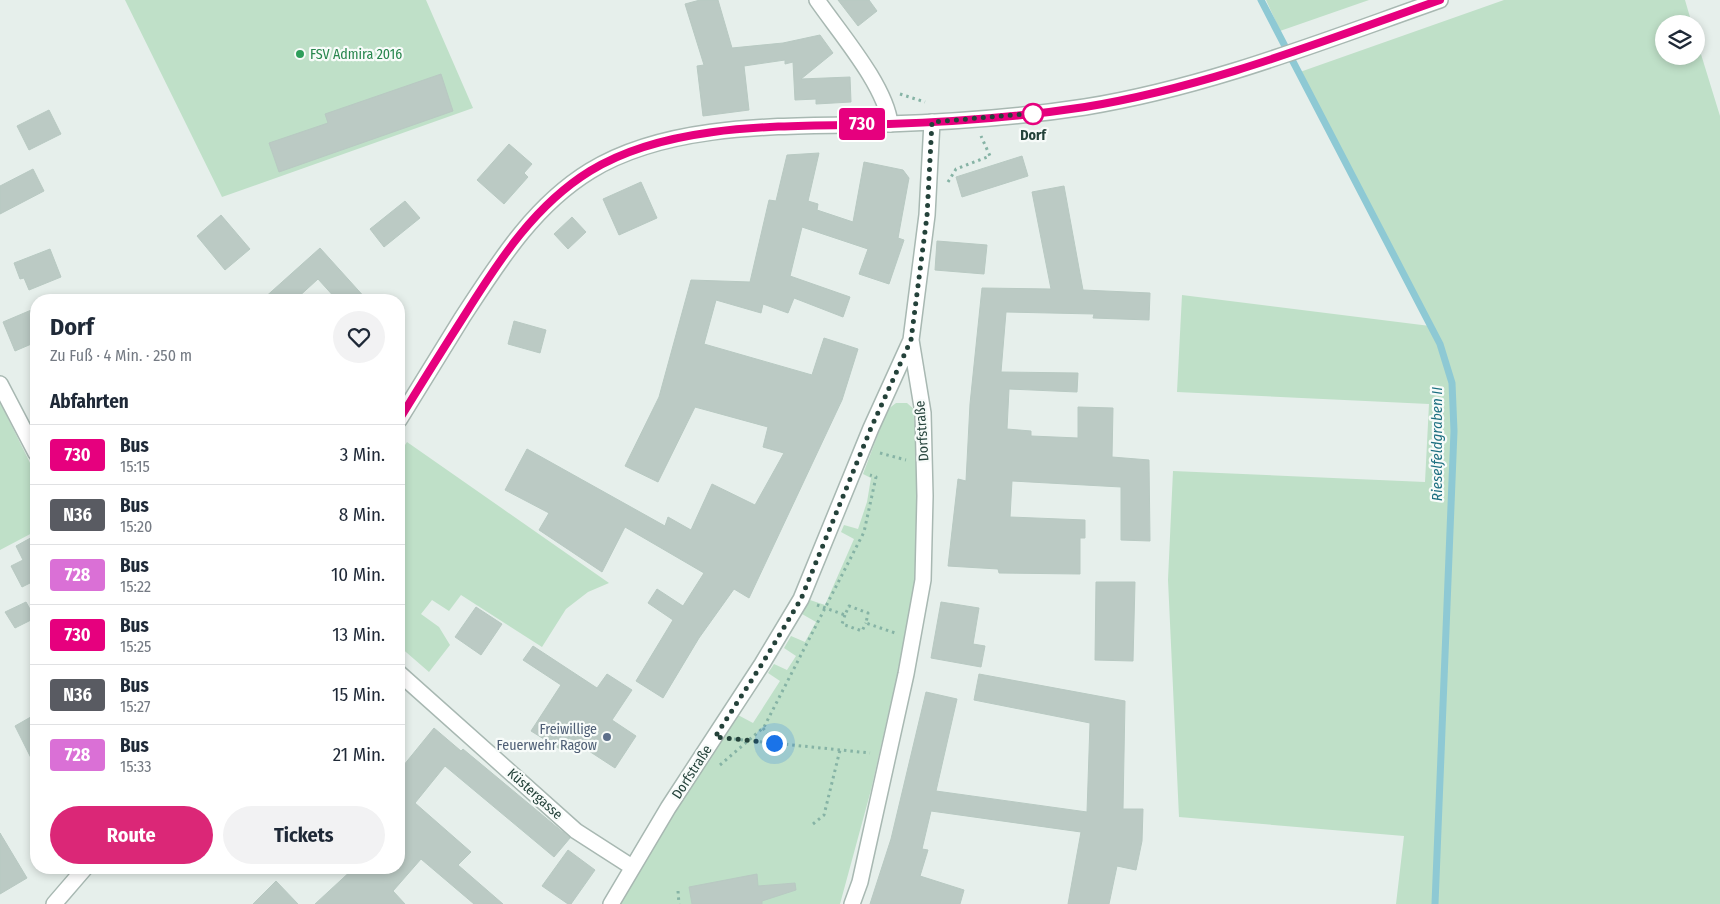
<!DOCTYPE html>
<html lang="de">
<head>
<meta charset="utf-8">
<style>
  body { margin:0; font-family:"Fira Sans Condensed",sans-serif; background:#f2f2f3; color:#1f2937; height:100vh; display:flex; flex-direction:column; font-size:19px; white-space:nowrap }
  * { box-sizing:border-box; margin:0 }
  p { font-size:16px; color:#747a83 }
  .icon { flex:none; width:28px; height:28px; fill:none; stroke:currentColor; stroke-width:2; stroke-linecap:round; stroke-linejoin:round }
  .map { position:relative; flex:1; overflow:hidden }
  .side { position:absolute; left:30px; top:294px; width:375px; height:580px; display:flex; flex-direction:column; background:#fff; border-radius:20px; box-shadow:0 2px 8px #0003 }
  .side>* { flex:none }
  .badge { padding:0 10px; border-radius:4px; font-size:18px; line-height:32px }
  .tools { position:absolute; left:1655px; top:15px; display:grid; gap:10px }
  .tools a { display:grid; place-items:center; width:50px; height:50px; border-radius:50%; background:#fff; box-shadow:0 2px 8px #0003; font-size:25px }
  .you { position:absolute; width:25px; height:25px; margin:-12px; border:4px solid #fff; border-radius:50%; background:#1a73e8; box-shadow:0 0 0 8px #1a73e833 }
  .map>.badge { position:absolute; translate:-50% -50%; box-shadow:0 0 0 2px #fff }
  h2 { padding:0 20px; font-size:19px; line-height:45px }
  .round { display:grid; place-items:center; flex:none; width:52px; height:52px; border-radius:26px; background:#f2f2f3 }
  .headline { display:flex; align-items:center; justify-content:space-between; height:85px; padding:0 20px }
  h1 { font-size:24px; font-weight:700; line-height:38px }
  .action { display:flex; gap:10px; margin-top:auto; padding:10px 20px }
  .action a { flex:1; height:58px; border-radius:30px; background:#db2777; color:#fff; font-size:20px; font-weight:700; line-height:58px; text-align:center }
  .action a+a { background:#f2f2f3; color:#1f2937 }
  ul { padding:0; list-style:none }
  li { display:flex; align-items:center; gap:15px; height:60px; padding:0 20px; border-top:1px solid #e0e1e3 }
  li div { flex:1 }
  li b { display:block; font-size:19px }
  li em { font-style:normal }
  li .badge { min-width:55px; font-weight:700; text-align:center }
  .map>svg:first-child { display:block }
</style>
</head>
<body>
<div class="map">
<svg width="1720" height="904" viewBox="0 0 1720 904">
  <rect width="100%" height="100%" fill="#e6efeb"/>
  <path fill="#bfe0c8" d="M 125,0 L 426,0 L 473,108 L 222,197 Z
    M 1266,0 L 1369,0 L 1280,31 Z
    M 1504,0 L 1685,0 L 1692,24 L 1664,24 L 1664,56 L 1696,56 L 1696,38 L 1720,116 L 1720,904 L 1396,904 L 1404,836 L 1179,817 L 1168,580 L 1173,471 L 1425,482 L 1429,404 L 1177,392 L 1182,295 L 1430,326 L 1300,72 Z
    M 0,402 L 36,475 L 36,531 L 0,550 Z
    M 896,403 L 907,403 L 917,412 L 919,481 L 915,578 L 898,671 L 871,790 L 840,904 L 618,904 L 670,816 L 738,715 L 753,723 L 780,681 L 768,673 L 774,664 L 787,670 L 796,656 L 784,648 L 791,636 L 805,642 L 816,622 L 802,614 L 810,600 L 825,605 L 854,539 L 841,532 L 844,525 L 858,529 L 867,502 L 871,478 L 863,474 L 887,410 Z
    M 407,442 L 609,583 L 588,592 L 566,609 L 542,647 L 461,595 L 449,611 L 432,600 L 421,614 L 439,627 L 450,645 L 429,672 L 399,646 L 399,454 Z"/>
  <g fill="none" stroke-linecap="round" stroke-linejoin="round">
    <path stroke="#8ec9d4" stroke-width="7" d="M 1261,0 L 1440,344 L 1452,383 L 1454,431 L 1435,904"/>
  </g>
  <path fill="#bbcac4" stroke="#b8c9c2" d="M 700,0 L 718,0 L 732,48 L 783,43 L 820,35 L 833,53 L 801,79 L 850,77 L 851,102 L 816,104 L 816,99 L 795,100 L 793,62 L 785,64 L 785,60 L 744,66 L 749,110 L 703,116 L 697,66 L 704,65 L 685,4 Z
    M 838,0 L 869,0 L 877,11 L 858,26 Z
    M 441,74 L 453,111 L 279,172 L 269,143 L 328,123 L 325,114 Z
    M 49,110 L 61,134 L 29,150 L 17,126 Z
    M 509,144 L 532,164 L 524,173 L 528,177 L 504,204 L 477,180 Z
    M 819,153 L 808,201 L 818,204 L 817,210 L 853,222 L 864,162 L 903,170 L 909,178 L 898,238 L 904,240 L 889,284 L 859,274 L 868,249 L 802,227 L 790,276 L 850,297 L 843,317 L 794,298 L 788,313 L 763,304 L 761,313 L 716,300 L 704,344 L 812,375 L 824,338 L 858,349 L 842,400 L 749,598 L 734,589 L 699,638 L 663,698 L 636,681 L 673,620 L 648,603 L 657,589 L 683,606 L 704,573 L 625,527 L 602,572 L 539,530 L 549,513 L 505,490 L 527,449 L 665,526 L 668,517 L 691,530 L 712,484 L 755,505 L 784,453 L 763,447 L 768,427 L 695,407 L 658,482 L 625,466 L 659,397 L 691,280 L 750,282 L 769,200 L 776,201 L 787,155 Z
    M 1022,156 L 1028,176 L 962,197 L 956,177 Z
    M 33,169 L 44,191 L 0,214 L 0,186 Z
    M 641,182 L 657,218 L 619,235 L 603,199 Z
    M 1064,186 L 1083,290 L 1150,293 L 1149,320 L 1093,318 L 1094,314 L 1006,312 L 1001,372 L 1078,373 L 1077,392 L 1009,389 L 1007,429 L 1031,431 L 1031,436 L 1078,438 L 1078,407 L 1113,408 L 1112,457 L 1149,460 L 1150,541 L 1121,540 L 1121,487 L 1012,481 L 1010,517 L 1085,520 L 1085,538 L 1080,538 L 1080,574 L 999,573 L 998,569 L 948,566 L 958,479 L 966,481 L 970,404 L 982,288 L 1051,289 L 1032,192 Z
    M 405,201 L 420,218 L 384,247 L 370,229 Z
    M 221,215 L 250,249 L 225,270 L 197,236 Z
    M 572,217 L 586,232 L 568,249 L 554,234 Z
    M 937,241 L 987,245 L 984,274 L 935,270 Z
    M 320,248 L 367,300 L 337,300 L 318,279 L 295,300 L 262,300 Z
    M 50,249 L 61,277 L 29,290 L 24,278 L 20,279 L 14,263 Z
    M 36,308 L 36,342 L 15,351 L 3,322 Z
    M 514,321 L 546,330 L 540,353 L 508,344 Z
    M 36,535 L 36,586 L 34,581 L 22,587 L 11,566 L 23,560 L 16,546 Z
    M 1096,582 L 1135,582 L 1133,661 L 1095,660 Z
    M 26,602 L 35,618 L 15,628 L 5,612 Z
    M 941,602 L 979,608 L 973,644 L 985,646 L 981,667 L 931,658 Z
    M 476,607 L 502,624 L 481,655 L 455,637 Z
    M 533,646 L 597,688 L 607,674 L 632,690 L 612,720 L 636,736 L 615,768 L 569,738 L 560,749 L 531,731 L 561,685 L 523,660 Z
    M 979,674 L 1125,701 L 1123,809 L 1143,809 L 1142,841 L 1136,870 L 1117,866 L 1109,904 L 1068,904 L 1081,832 L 931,811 L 922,849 L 928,850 L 920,876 L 964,890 L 960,904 L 870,904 L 891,839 L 926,692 L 957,699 L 936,791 L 1087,812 L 1090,723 L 974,700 Z
    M 36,714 L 36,768 L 15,726 Z
    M 434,728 L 461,751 L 463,749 L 570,838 L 554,857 L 445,766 L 415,803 L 471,852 L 458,865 L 503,904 L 474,904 L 421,859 L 393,891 L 405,904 L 315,904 L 354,868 L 399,868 L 399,771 Z
    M 0,833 L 27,878 L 0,894 Z
    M 568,850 L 595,870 L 571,904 L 568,904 L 542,886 Z
    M 757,874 L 758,886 L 795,883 L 796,890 L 762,901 L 762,904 L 692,904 L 689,887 Z
    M 276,881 L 298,904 L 253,904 Z"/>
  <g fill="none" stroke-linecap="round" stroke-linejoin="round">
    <defs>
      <path id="minor" d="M 817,0 C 839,32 886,86 890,124
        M 0,384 L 36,453
        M 399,673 L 576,831 L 632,867
        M 611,904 L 668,808 L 762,664 L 801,599 L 871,428 L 911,340 L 927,215 L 932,122
        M 852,904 L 860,882 L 906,674 L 923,580 L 925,496 L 923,413 L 911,340"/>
      <path id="tertiary" d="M 399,420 C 420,386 441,352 462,318 C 498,263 533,206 590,171 C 673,120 794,127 888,124 C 954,122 1020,117 1085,107 C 1208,87 1323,41 1440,0
        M 54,904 L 85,868"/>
    </defs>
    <use href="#minor" stroke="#a8b8b2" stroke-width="18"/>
    <use href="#tertiary" stroke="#a8b8b2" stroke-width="18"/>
    <path stroke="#86b3a5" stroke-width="3" stroke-dasharray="2.5 4" stroke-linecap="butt" d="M 900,94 L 925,102
      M 948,182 L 956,169 L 990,156 L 981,136
      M 880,453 L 906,460
      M 817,605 L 845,615 L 849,606 L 868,613 L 866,623 L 895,633
      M 845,615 L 842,624 L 862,631 L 866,623
      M 763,728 L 774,743
      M 734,739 L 870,753
      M 720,765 L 764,727 L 864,532 L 876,477 L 870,475
      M 813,824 L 824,815 L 840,750
      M 678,891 L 679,904"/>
    <use href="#minor" stroke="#fff" stroke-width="15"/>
    <use href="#tertiary" stroke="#fff" stroke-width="15"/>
  </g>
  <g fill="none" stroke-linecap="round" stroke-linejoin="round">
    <defs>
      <path id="line" d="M 399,420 C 421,384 443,349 466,313 C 500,259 535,205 590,171 C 673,120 794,127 889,124 C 954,122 1020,117 1085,107 C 1208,87 1323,41 1440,0"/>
    </defs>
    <use href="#line" stroke="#fff" stroke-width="11"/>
    <use href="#line" stroke="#e6007e" stroke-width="8"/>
    <path stroke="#24423a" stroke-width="5" stroke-dasharray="0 9" d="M 774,743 L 715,737 L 762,664 L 801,599 L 871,428 L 911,340 L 927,216 L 932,122 L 1037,113 L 1033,114"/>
  </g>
  <circle fill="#2e9e5b" stroke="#f7fbf9" stroke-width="2" cx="300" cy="54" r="5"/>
  <circle fill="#fff" stroke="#e6007e" stroke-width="2.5" cx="1033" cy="114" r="10"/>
  <circle fill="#5c6f8a" stroke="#f7fbf9" stroke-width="2" cx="607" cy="737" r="5"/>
  <g text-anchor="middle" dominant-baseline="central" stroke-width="4.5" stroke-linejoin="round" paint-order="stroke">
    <g font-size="14" fill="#27864d" stroke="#f7fbf9" text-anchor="start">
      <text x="310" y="54">FSV Admira 2016</text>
    </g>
    <g font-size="14" font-weight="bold" fill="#24423a" stroke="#f7fbf9">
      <text x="1033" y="135">Dorf</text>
    </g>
    <g font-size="14" fill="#24423a" stroke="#f7fbf9">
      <text transform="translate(922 431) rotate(-94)">Dorfstraße</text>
      <text transform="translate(692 772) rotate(-57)">Dorfstraße</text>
      <text transform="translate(535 794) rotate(42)">Küstergasse</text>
    </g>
    <g font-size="14" fill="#4e5e75" stroke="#f7fbf9" text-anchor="end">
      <text x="597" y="729">Freiwillige<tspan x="597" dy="16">Feuerwehr Ragow</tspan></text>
    </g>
    <g font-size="15" font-style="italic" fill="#1c6f80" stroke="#f7fbf9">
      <text transform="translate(1437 444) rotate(-90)">Rieselfeldgraben II</text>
    </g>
  </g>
</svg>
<div class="tools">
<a><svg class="icon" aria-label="layers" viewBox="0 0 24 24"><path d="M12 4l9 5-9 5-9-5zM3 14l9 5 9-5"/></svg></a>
</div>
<div class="you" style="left:774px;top:743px"></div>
<b class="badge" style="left:862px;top:124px;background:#e6007e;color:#fff">730</b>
<section class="side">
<div class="headline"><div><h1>Dorf</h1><p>Zu Fuß · 4 Min. · 250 m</p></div><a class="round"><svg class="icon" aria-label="heart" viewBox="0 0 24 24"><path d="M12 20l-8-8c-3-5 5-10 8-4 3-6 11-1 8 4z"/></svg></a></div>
<h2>Abfahrten</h2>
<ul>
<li><span class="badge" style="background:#e6007e;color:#fff">730</span><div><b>Bus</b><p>15:15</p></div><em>3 Min.</em></li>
<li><span class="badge" style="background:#595b62;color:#fff">N36</span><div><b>Bus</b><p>15:20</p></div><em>8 Min.</em></li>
<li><span class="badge" style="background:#da70d6;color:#fff">728</span><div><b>Bus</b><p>15:22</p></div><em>10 Min.</em></li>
<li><span class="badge" style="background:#e6007e;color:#fff">730</span><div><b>Bus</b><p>15:25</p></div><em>13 Min.</em></li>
<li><span class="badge" style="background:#595b62;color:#fff">N36</span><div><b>Bus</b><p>15:27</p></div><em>15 Min.</em></li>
<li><span class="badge" style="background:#da70d6;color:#fff">728</span><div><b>Bus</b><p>15:33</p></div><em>21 Min.</em></li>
</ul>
<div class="action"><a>Route</a><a>Tickets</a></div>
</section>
</div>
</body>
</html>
